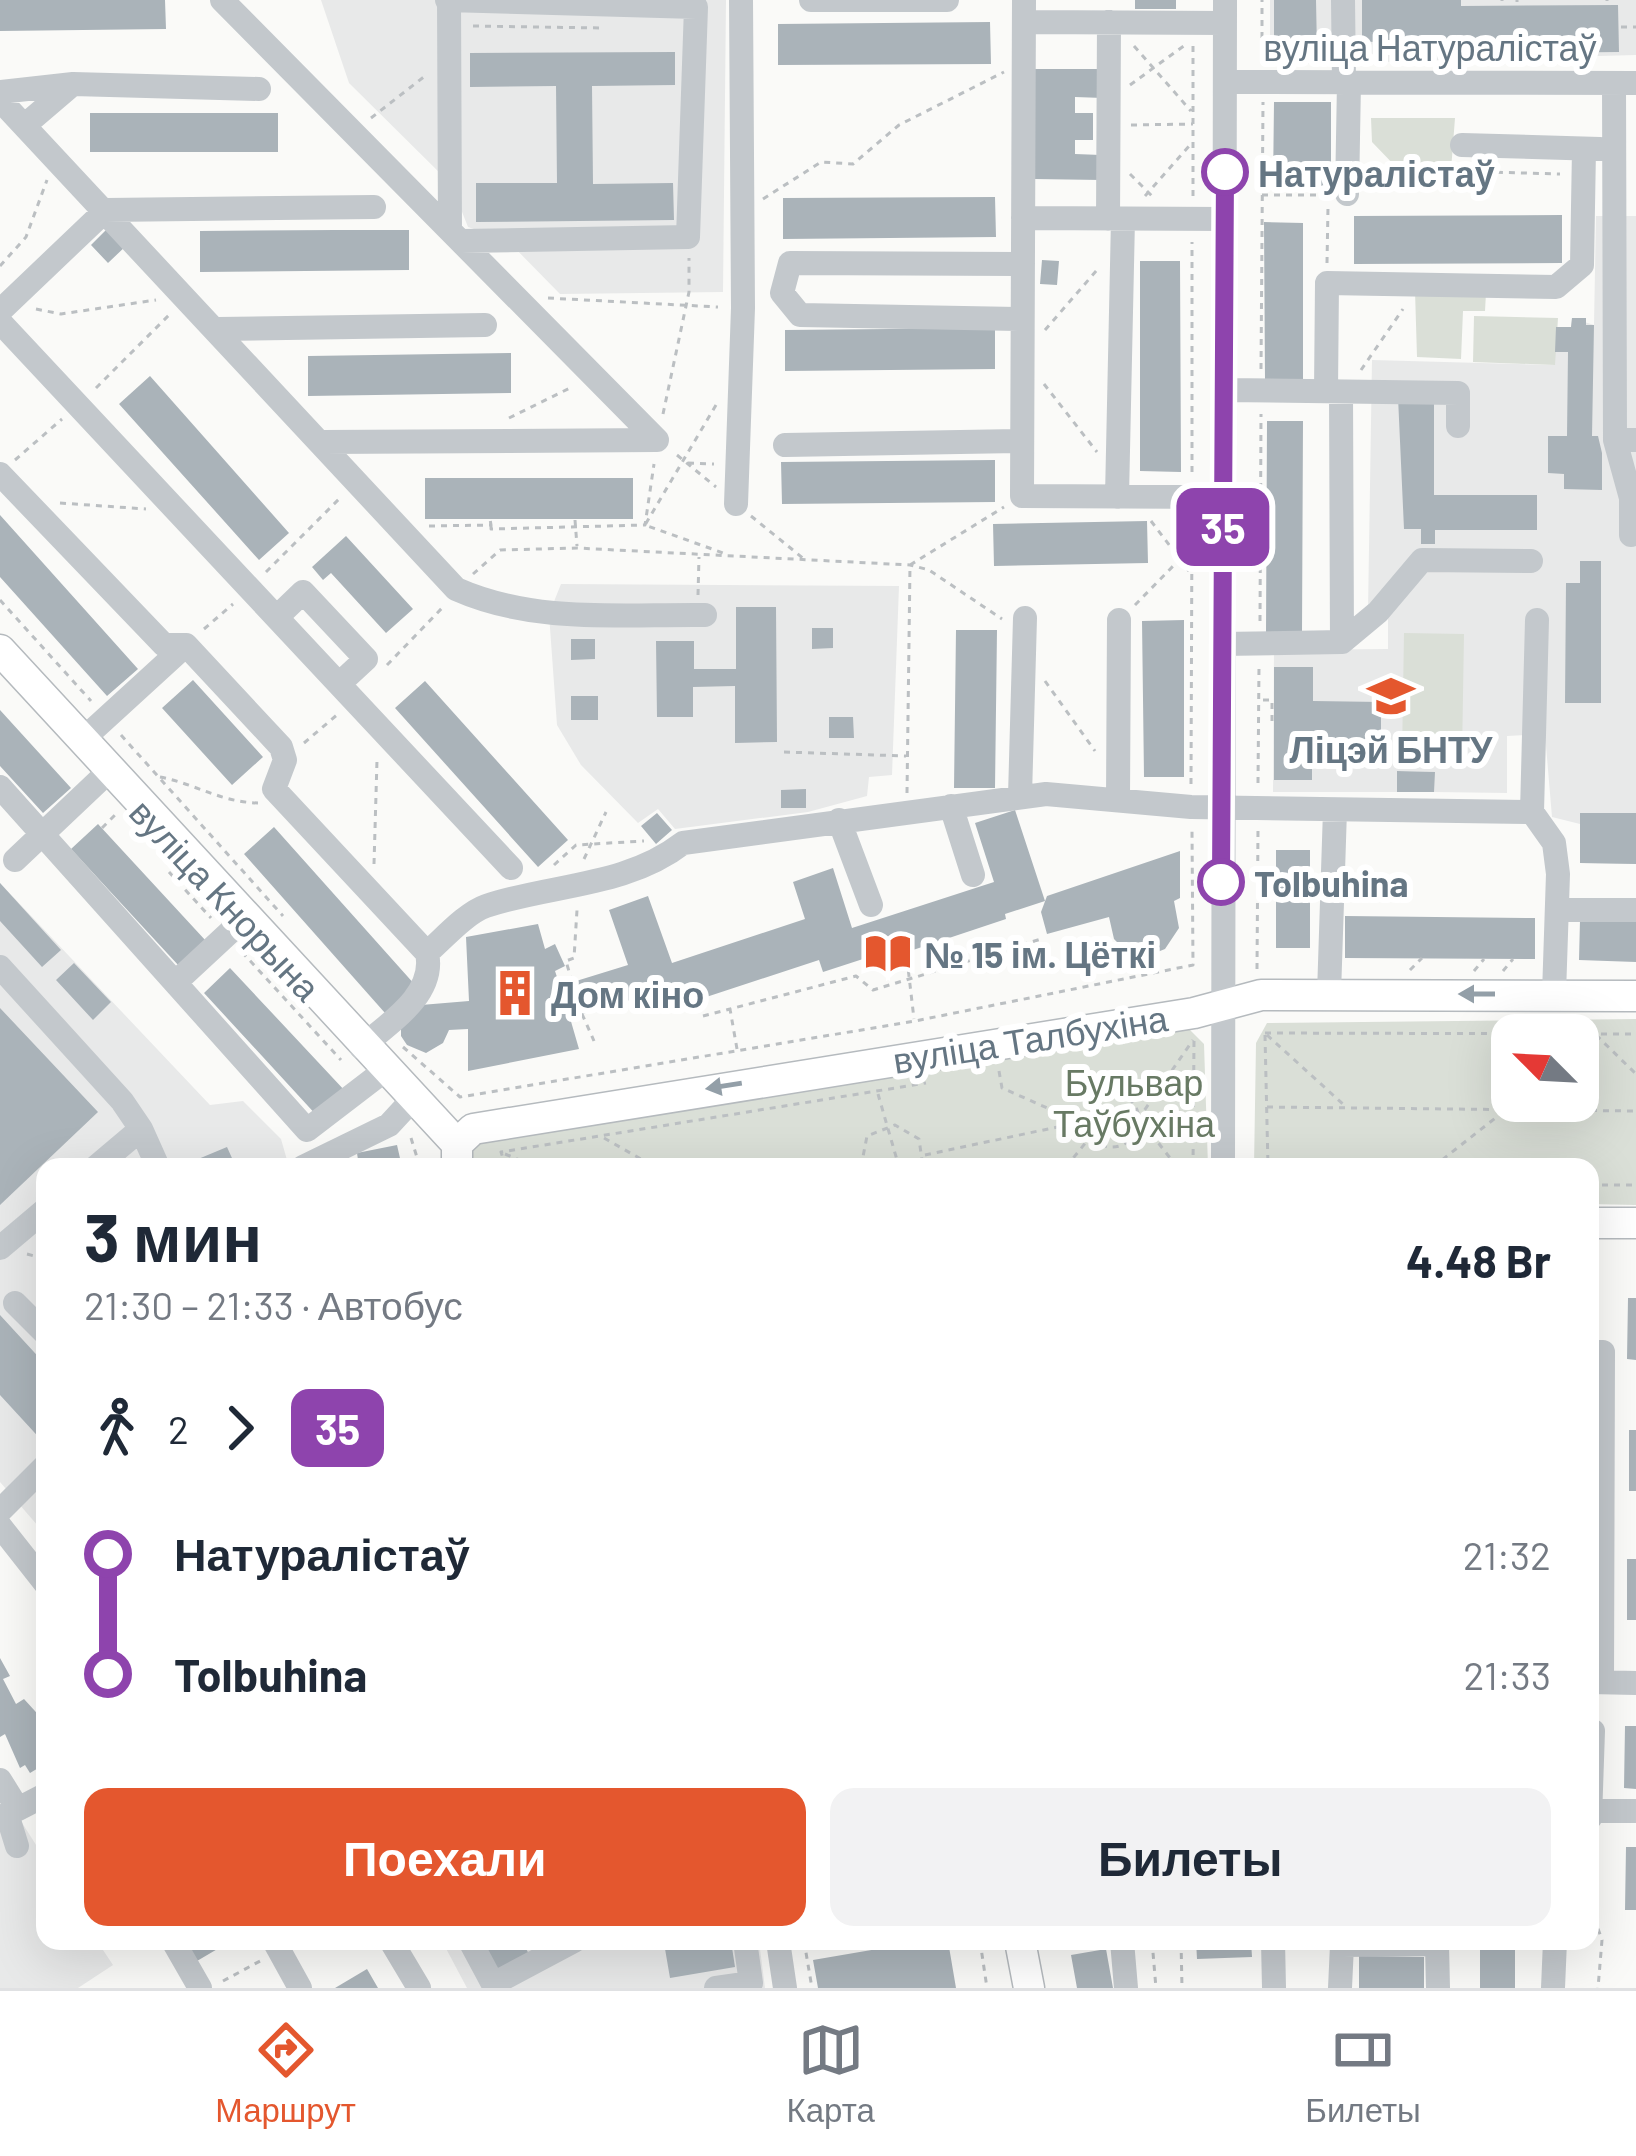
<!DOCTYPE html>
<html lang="ru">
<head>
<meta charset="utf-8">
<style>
  body { margin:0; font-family:Barlow,sans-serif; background:#f2f2f3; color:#1f2937; height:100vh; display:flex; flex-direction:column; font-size:45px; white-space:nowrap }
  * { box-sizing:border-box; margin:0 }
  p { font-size:39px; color:#747a83 }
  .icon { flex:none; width:66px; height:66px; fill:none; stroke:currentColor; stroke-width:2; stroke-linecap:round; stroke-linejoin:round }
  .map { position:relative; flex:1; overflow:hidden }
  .side { position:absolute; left:36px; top:1158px; width:1563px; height:792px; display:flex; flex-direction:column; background:#fff; border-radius:24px; box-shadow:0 12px 48px #0002 }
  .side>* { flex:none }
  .badge { padding:0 24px; border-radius:18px; font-size:42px; line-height:78px }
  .needle { width:78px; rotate:294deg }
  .fabs { position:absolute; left:1491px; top:1014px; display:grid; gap:24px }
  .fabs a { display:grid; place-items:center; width:108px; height:108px; border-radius:24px; background:#fff; box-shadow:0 12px 48px #0002; font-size:60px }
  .map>.badge { position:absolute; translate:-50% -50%; box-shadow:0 0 0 6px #fff }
  .legs { display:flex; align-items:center; gap:18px; height:132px; padding:0 48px; font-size:39px }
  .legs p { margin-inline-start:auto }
  .overview { display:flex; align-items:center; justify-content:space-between; height:204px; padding:0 48px }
  h1 { font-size:66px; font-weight:700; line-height:90px }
  .button { display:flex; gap:24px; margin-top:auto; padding:24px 48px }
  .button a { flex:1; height:138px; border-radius:24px; background:#e4572e; color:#fff; font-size:48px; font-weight:700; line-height:138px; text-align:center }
  .button a+a { background:#f2f2f3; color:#1f2937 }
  ul { padding:0 48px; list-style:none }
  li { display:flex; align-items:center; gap:42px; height:120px; font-size:45px }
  li i { display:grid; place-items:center; width:18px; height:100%; margin:0 15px; background:currentColor }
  li i::after { content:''; width:30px; height:30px; margin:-15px; border:9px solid; border-radius:50%; background:#fff }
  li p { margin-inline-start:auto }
  li:first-child i { background:linear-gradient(#0000 50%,currentColor 0) }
  li:last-child i { background:linear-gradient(currentColor 50%,#0000 0) }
  .tab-bar { display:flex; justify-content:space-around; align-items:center; height:168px; border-top:3px solid #e0e1e3; background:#fff; font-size:33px; color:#747a83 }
  .tab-bar a { display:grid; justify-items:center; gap:6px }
  .tab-bar .current { color:#e4572e }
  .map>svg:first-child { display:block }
</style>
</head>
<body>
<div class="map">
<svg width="1636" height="1988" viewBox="0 0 1636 1988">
  <rect width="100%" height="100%" fill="#fafaf8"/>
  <path fill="#e8e9e9" d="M 321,0 L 726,0 L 723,292 L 560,294 L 507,240 L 468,227 L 451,184 L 349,83 Z
    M 1270,0 L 1636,0 L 1636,55 L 1270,65 Z
    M 1596,216 L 1636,216 L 1636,864 L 1580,863 L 1580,824 L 1552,817 L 1545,734 L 1507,736 L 1507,793 L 1434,792 L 1434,772 L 1398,771 L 1397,792 L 1273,792 L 1274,650 L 1388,649 L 1388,612 L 1368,611 L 1372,360 L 1554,365 L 1556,327 L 1571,327 L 1572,318 L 1594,325 Z
    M 561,584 L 899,586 L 892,775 L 869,777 L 867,796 L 808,812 L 675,829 L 658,809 L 638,823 L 581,765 L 557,725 L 549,614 Z
    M 0,883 L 210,1105 L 243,1101 L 281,1139 L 289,1167 L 45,1167 L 45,1534 L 0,1482 Z
    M 17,1815 L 45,1859 L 45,1941 L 97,1941 L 113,1965 L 78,1988 L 0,1988 L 0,1827 Z
    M 442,1941 L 759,1941 L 765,1988 L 467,1988 Z"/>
  <path fill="#dadfd7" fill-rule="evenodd" d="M 1371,118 L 1455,118 L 1451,170 L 1398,169 L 1372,142 Z
    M 1415,291 L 1486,293 L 1485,311 L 1463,311 L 1461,359 L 1417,357 Z
    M 1474,316 L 1558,318 L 1555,365 L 1473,362 Z
    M 1404,633 L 1464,634 L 1462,756 L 1402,756 Z
    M 1636,1019 L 1636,1205 L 1590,1204 L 1590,1167 L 1254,1167 L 1256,1043 L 1267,1023 ZM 1512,1035 L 1578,1035 L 1578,1101 L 1512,1101 Z
    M 1188,1028 L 1204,1044 L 1208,1167 L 472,1167 L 469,1151 L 484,1134 Z"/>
  <path fill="#aab3b9" d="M 0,0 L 165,0 L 166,29 L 0,31 Z
    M 1135,0 L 1176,0 L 1176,9 L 1135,9 Z
    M 1274,0 L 1316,0 L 1317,50 L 1274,50 Z
    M 1362,0 L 1461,0 L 1461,6 L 1618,5 L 1619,52 L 1436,54 L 1436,41 L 1362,42 Z
    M 990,22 L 991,64 L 778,65 L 778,24 Z
    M 675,52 L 675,85 L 592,86 L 593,184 L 673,183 L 674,220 L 476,222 L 476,183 L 557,183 L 556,86 L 470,87 L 470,53 Z
    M 1035,69 L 1104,69 L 1103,98 L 1075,97 L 1075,113 L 1093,113 L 1093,140 L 1075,140 L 1075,154 L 1101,155 L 1101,180 L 1034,179 Z
    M 1274,102 L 1331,102 L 1331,186 L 1273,186 Z
    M 90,113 L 278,113 L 278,152 L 90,152 Z
    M 995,197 L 996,237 L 783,239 L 783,198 Z
    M 1562,215 L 1562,263 L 1354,264 L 1354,216 Z
    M 1264,222 L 1303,223 L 1303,381 L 1265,381 Z
    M 110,226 L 128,244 L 108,263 L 91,245 Z
    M 336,230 L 409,230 L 409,270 L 200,272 L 200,231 Z
    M 1042,260 L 1059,261 L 1057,285 L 1040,284 Z
    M 1140,261 L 1180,261 L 1181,472 L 1140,471 Z
    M 1572,318 L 1586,318 L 1586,325 L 1594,325 L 1592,436 L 1598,436 L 1602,453 L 1602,490 L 1564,489 L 1564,474 L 1548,473 L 1548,436 L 1567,436 L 1568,352 L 1555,352 L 1556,327 L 1571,327 Z
    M 995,328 L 995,369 L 785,371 L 785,330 Z
    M 511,353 L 511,393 L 308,396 L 308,356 Z
    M 150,376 L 289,533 L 259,560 L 119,404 Z
    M 1398,397 L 1434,397 L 1434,495 L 1537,495 L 1537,530 L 1435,530 L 1435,544 L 1421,544 L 1421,529 L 1404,529 Z
    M 1267,421 L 1303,421 L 1302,634 L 1266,634 Z
    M 995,460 L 995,502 L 782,504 L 781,462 Z
    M 425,478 L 633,478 L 633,519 L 425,519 Z
    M 0,515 L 138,669 L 107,696 L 0,577 Z
    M 1147,521 L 1148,563 L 994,566 L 993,524 Z
    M 346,536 L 413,609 L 386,633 L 331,573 L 323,580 L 312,567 Z
    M 1580,561 L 1601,561 L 1601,703 L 1565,703 L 1566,583 L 1580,583 Z
    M 736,607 L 776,607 L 777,742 L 735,743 L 735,686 L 693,687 L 693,717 L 657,717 L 656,641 L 694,641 L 694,669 L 736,669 Z
    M 1184,620 L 1184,777 L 1144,777 L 1142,621 Z
    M 812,628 L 833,628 L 833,648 L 812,649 Z
    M 956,630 L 997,630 L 995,788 L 954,788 Z
    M 571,639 L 595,639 L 595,659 L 571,660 Z
    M 1274,667 L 1313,667 L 1313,701 L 1381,702 L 1381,744 L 1312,743 L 1312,780 L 1274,780 Z
    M 193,680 L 263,757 L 232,785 L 162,708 Z
    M 425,681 L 568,840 L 538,867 L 395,708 Z
    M 571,696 L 598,696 L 598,720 L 571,720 Z
    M 0,710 L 71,788 L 43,813 L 0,766 Z
    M 829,717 L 853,717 L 854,738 L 829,738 Z
    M 1397,771 L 1435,772 L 1434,792 L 1397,792 Z
    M 806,789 L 806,808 L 781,808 L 781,790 Z
    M 1015,810 L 1045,901 L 1005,914 L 1006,919 L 865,966 L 863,959 L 823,972 L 819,960 L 685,1004 L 683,996 L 644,1009 L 640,997 L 570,1018 L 579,1049 L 468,1071 L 468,1029 L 449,1030 L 443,1043 L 426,1053 L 407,1045 L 401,1036 L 401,1026 L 421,1005 L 469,1001 L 466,937 L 538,924 L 545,949 L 555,944 L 565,966 L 555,971 L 560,986 L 628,965 L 609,910 L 648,896 L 672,963 L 805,919 L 793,882 L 833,868 L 852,928 L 994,882 L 975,823 Z
    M 657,813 L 672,830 L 656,844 L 641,826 Z
    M 1580,813 L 1636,813 L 1636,864 L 1580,863 Z
    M 98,824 L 206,941 L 179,966 L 71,849 Z
    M 274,827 L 416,986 L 385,1013 L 244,854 Z
    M 1276,850 L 1310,850 L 1310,948 L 1276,948 Z
    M 1180,851 L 1180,898 L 1174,901 L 1179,928 L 1165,949 L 1150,955 L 1126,951 L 1114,939 L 1109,917 L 1047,934 L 1041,912 L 1047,896 Z
    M 0,883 L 61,950 L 42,967 L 0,921 Z
    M 1345,916 L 1535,918 L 1535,959 L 1345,958 Z
    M 1580,920 L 1636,921 L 1636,962 L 1579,960 Z
    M 74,963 L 111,1002 L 93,1020 L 56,980 Z
    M 230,968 L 346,1092 L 319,1118 L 204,993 Z
    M 0,1008 L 98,1112 L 0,1205 Z
    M 397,1145 L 402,1167 L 359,1167 L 357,1153 Z
    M 227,1147 L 236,1167 L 179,1167 Z
    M 1628,1298 L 1636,1298 L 1636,1360 L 1627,1359 Z
    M 0,1315 L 45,1364 L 45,1444 L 0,1395 Z
    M 1629,1430 L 1636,1430 L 1636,1491 L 1629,1491 Z
    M 1627,1559 L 1636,1559 L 1636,1620 L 1627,1620 Z
    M 0,1658 L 10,1676 L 3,1679 L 16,1704 L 24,1699 L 45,1722 L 45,1764 L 30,1773 L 25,1765 L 20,1768 L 5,1734 L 0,1737 Z
    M 1625,1726 L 1636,1726 L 1636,1789 L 1624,1788 Z
    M 1626,1847 L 1636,1847 L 1636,1910 L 1625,1910 Z
    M 185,1941 L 231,1941 L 197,1961 Z
    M 482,1941 L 522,1941 L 531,1958 L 500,1974 Z
    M 731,1941 L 735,1967 L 670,1978 L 664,1943 Z
    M 924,1941 L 948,1941 L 956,1988 L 818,1988 L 813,1960 Z
    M 1196,1941 L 1251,1941 L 1252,1957 L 1197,1959 Z
    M 1480,1941 L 1515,1941 L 1515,1988 L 1480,1988 Z
    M 1106,1949 L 1113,1988 L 1077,1988 L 1071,1955 Z
    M 1359,1956 L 1424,1957 L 1424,1988 L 1359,1988 Z
    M 367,1969 L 378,1988 L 335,1988 Z"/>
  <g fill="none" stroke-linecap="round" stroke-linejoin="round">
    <defs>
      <path id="major" d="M 0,650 L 457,1144
        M 457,1167 L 457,1144 L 473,1129 L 1194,1013 L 1261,995 L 1636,996
        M 1590,1223 L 1636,1223
        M 1020,1941 L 1029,1988"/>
    </defs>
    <use href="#major" stroke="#b5babe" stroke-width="33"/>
    <path stroke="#bbbfc2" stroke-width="3" stroke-dasharray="6 6" stroke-linecap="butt" d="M 1517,0 L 1517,2
      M 1502,1 L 1502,0
      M 1607,1 L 1607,0
      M 473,26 L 601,28
      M 1621,27 L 1636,27
      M 1134,46 L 1191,111
      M 1262,62 L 1262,0
      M 1130,85 L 1185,45
      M 371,118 L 425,76
      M 1131,125 L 1193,124
      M 1130,174 L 1153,197
      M 1368,179 L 1383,169 L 1560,174
      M 1262,195 L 1324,195
      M 1145,196 L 1190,145
      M 1193,196 L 1193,44
      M 763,199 L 821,162 L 853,164 L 899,125 L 1004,72
      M 1327,263 L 1328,207
      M 0,266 L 26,237 L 47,180
      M 548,298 L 718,307
      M 36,309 L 61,314 L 156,300
      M 1045,330 L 1097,270
      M 1261,369 L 1263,102
      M 1361,370 L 1403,309
      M 1044,384 L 1097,452
      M 96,388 L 170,314
      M 716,405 L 645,525 L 726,554
      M 663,414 L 689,292 L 689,258
      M 509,418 L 570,388
      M 677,455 L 716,487
      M 15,460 L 62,419
      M 688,463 L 714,464
      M 1192,472 L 1192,242
      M 60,503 L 146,509
      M 751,516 L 804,559
      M 575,520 L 577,546
      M 1151,521 L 1189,571
      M 491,525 L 491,529 L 645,525 L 654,464
      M 429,526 L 491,525 L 490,519
      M 266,572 L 340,498
      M 473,574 L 500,550 L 577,548 L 910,565 L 929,570 L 1002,619
      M 698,595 L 699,557
      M 0,600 L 91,701
      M 1135,605 L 1179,560
      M 1260,621 L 1261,414
      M 204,629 L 233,604
      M 387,665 L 443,607
      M 1045,681 L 1095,751
      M 1263,700 L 1272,700 L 1272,725
      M 121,735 L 283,916
      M 304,743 L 338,714
      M 784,752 L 906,756
      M 160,777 C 196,784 220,802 258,803
      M 1258,783 L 1259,666
      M 1191,784 L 1192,518
      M 907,793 L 910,565 L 1004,507
      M 102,828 L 116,814
      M 584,859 L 606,812
      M 374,864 L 377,760
      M 554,865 L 576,845 L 644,841
      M 169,872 L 211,918
      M 242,952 L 341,1060
      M 907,959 L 914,1019
      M 1257,969 L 1258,828
      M 1410,970 L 1422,958
      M 1474,971 L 1484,959
      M 1503,971 L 1513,959
      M 572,982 L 566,961 L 574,958 L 577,910
      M 582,1014 L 594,1041
      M 703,1016 L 730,1009
      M 1265,1033 L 1636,1034
      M 1265,1035 L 1268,1167
      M 1267,1035 L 1344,1105
      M 403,1047 L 460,1097 L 915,1021 L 1193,965 L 1192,830
      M 737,1049 L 730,1009 L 856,976 L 873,990 L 1041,939
      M 1578,1049 L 1595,1034 L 1636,1074
      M 999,1071 L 1002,1088 L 1079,1122
      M1085 1120a27 27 0 1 1 54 0a27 27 0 1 1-54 0Z
      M 878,1094 L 899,1167
      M 1267,1107 L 1636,1111
      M 411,1138 L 420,1167
      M 604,1138 L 655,1167
      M 505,1154 L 537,1167
      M 925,1155 L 1081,1122
      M 506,1167 L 501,1152 L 926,1083
      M 861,1167 L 867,1136 L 895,1125 L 919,1139 L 923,1167
      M 1066,1167 L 1091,1136
      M 1177,1167 L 1139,1118 L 1193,1040
      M 1193,1167 L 1194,1040
      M 1433,1167 L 1517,1101
      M 1590,1185 L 1636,1185
      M 27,1254 L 45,1259
      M 1590,1906 L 1602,1940 L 1598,1988
      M 804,1941 L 812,1988
      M 980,1941 L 987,1988
      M 1152,1941 L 1156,1988
      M 1181,1941 L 1182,1988
      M 223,1981 L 262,1960"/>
    <path stroke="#c3c8cc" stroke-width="24" d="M 222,0 L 657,440
      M 447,0 L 696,7 L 688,237 L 461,241
      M 449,0 L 450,230
      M 811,0 L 947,0
      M 1024,0 L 1022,496 L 1223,497
      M 1343,0 L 1344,82
      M 1024,22 L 1225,23
      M 1225,82 L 1636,83
      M 1614,83 L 1615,440 L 1636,440
      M 0,92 L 73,84
      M 0,100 L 456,589 C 535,624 620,614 705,615
      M 25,125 L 73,84 L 259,89
      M 1462,145 L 1600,149
      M 1347,194 L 1349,82
      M 1023,218 L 1224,219
      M 1108,219 L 1109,22
      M 0,311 L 106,210 L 374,207
      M 1022,319 L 800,315 L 782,293 L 790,263 L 1023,264
      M 0,322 L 511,868
      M 218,329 L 485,325
      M 1224,390 L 1458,393 L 1458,426
      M 1326,391 L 1327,283 L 1556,287 L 1582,265 L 1584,149
      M 1615,440 L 1631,498 L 1631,535
      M 323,442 L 657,440
      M 785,445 L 1022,441
      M 0,474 L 164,645 L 186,645 L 281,747 L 285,760 L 274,789 L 427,953 C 436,994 390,1023 361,1047
      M 1117,497 L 1123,219
      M 736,504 L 743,308 L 741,0
      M 277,617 L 303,592 L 366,659 L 339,684
      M 1342,642 L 1378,612 L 1422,560 L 1531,561
      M 1222,644 L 1342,642 L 1341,392
      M 81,741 L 186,645
      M 0,787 L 307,1130 L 384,1071
      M 1020,796 L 1025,618
      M 1118,799 L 1119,620
      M 951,806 L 973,875
      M 1532,812 L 1537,620
      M 839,820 L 871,905
      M 15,860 L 108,772
      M 1557,910 L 1636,910
      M 427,953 C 444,938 466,913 486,906 C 552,884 626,887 683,843 L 1046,794 L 1191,807 L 1532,812 L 1554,843 L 1558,874 L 1554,994
      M 0,967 L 122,1101 L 141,1129 L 96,1167
      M 176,982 L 245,918
      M 1329,994 L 1335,810
      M 141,1129 L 158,1167
      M 303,1167 L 389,1125 L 413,1099
      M 1223,1167 L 1225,0
      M 0,1248 L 45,1210
      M 15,1303 L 45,1333
      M 1590,1352 L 1603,1352 L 1602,1682
      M 0,1511 L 45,1466
      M 0,1526 L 45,1583
      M 1590,1682 L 1636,1683
      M 0,1780 L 18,1809 L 45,1795
      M 1590,1811 L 1636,1811
      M 1590,1818 L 1593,1731
      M 17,1846 L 7,1814 L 18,1809
      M 173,1941 L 200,1988
      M 274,1941 L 300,1988
      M 391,1941 L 419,1988
      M 470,1941 L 493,1984 L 574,1941
      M 778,1941 L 785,1988
      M 1122,1941 L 1126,1988
      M 1273,1941 L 1274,1988
      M 716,1988 L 751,1983 L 745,1941
      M 1340,1988 L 1342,1945 L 1437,1944 L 1438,1988
      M 1553,1988 L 1555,1941"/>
    <use href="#major" stroke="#fff" stroke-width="30"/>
  </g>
  <defs><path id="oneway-solid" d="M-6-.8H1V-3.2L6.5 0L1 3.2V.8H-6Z" transform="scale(3)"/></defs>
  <g fill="#939fa8">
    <use href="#oneway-solid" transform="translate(1477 994) rotate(180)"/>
    <use href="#oneway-solid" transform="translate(724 1086) rotate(171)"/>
  </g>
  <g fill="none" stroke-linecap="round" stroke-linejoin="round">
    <defs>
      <path id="line-1" d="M 1221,882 L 1225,172"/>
    </defs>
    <use href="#line-1" stroke="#fff" stroke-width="27"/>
    <use href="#line-1" stroke="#8e44ad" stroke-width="18"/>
  </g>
  <defs>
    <symbol id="school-bare" viewBox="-9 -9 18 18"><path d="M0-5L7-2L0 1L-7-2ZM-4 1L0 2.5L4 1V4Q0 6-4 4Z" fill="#e4572e" stroke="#fff" stroke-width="2.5" paint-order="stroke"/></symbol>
    <symbol id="library-bare" viewBox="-9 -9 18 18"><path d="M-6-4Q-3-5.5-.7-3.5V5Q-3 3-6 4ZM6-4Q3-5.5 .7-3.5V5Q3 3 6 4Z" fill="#e4572e" stroke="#fff" stroke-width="2.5" paint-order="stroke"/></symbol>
    <symbol id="building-bare" viewBox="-9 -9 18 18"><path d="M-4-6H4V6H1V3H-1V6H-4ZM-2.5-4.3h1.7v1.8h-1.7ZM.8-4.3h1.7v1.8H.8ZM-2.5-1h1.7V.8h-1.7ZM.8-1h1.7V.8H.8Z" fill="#e4572e" stroke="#fff" stroke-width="2.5" paint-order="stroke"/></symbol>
  </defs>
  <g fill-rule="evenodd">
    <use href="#school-bare" x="1358" y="663" width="66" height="66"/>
    <use href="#library-bare" x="855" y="920" width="66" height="66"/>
    <use href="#building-bare" x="482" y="960" width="66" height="66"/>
  </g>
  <g fill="#fff" stroke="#8e44ad" stroke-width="6">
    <circle cx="1225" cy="172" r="21"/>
    <circle cx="1221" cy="882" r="21"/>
  </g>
  <g text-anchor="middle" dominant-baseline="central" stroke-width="12" stroke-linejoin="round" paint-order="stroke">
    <g font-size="36" fill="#657683" stroke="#fff">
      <text x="1430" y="46">вуліца Натуралістаў</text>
      <text transform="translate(226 899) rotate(47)">вуліца Кнорына</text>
      <text transform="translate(1030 1038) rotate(-9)">вуліца Талбухіна</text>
    </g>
    <g font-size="36" font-weight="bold" fill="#657683" stroke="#fff" text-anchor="start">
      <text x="1258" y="172">Натуралістаў</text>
      <text x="1254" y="882">Tolbuhina</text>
    </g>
    <g font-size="36" font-weight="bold" fill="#657683" stroke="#fff" text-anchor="start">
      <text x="1391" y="748" text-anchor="middle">Ліцэй БНТУ</text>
      <text x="924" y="953">№ 15 ім. Цёткі</text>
      <text x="551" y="993">Дом кіно</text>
    </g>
    <g font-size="36" fill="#687a64" stroke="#fff">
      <text x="1134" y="1081">Бульвар<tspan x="1134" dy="41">Таўбухіна</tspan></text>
    </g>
  </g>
</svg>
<div class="fabs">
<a><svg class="needle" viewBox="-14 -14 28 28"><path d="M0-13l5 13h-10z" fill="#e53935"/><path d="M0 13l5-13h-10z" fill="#747a83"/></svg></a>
</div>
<b class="badge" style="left:1223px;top:527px;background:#8e44ad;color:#fff">35</b>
<section class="side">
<div class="overview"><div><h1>3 мин</h1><p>21:30 – 21:33 · Автобус</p></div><b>4.48 Br</b></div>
<div class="legs"><svg class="icon" aria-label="walk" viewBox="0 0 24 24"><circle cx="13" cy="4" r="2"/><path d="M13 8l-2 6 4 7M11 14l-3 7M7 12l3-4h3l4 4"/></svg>2<svg class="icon" aria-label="forward" viewBox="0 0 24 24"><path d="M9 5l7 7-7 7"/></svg><b class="badge" style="background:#8e44ad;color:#fff">35</b></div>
<ul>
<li><i style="color:#8e44ad"></i><b>Натуралістаў</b><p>21:32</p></li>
<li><i style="color:#8e44ad"></i><b>Tolbuhina</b><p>21:33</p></li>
</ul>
<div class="button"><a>Поехали</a><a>Билеты</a></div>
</section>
</div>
<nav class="tab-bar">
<a class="current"><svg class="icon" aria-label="directions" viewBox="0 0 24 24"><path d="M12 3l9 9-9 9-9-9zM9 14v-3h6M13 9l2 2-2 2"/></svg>Маршрут</a>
<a><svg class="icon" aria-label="map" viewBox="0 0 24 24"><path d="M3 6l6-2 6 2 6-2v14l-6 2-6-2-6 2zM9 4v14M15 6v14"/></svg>Карта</a>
<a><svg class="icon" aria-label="tickets" viewBox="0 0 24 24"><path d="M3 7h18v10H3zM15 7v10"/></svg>Билеты</a>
</nav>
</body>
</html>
